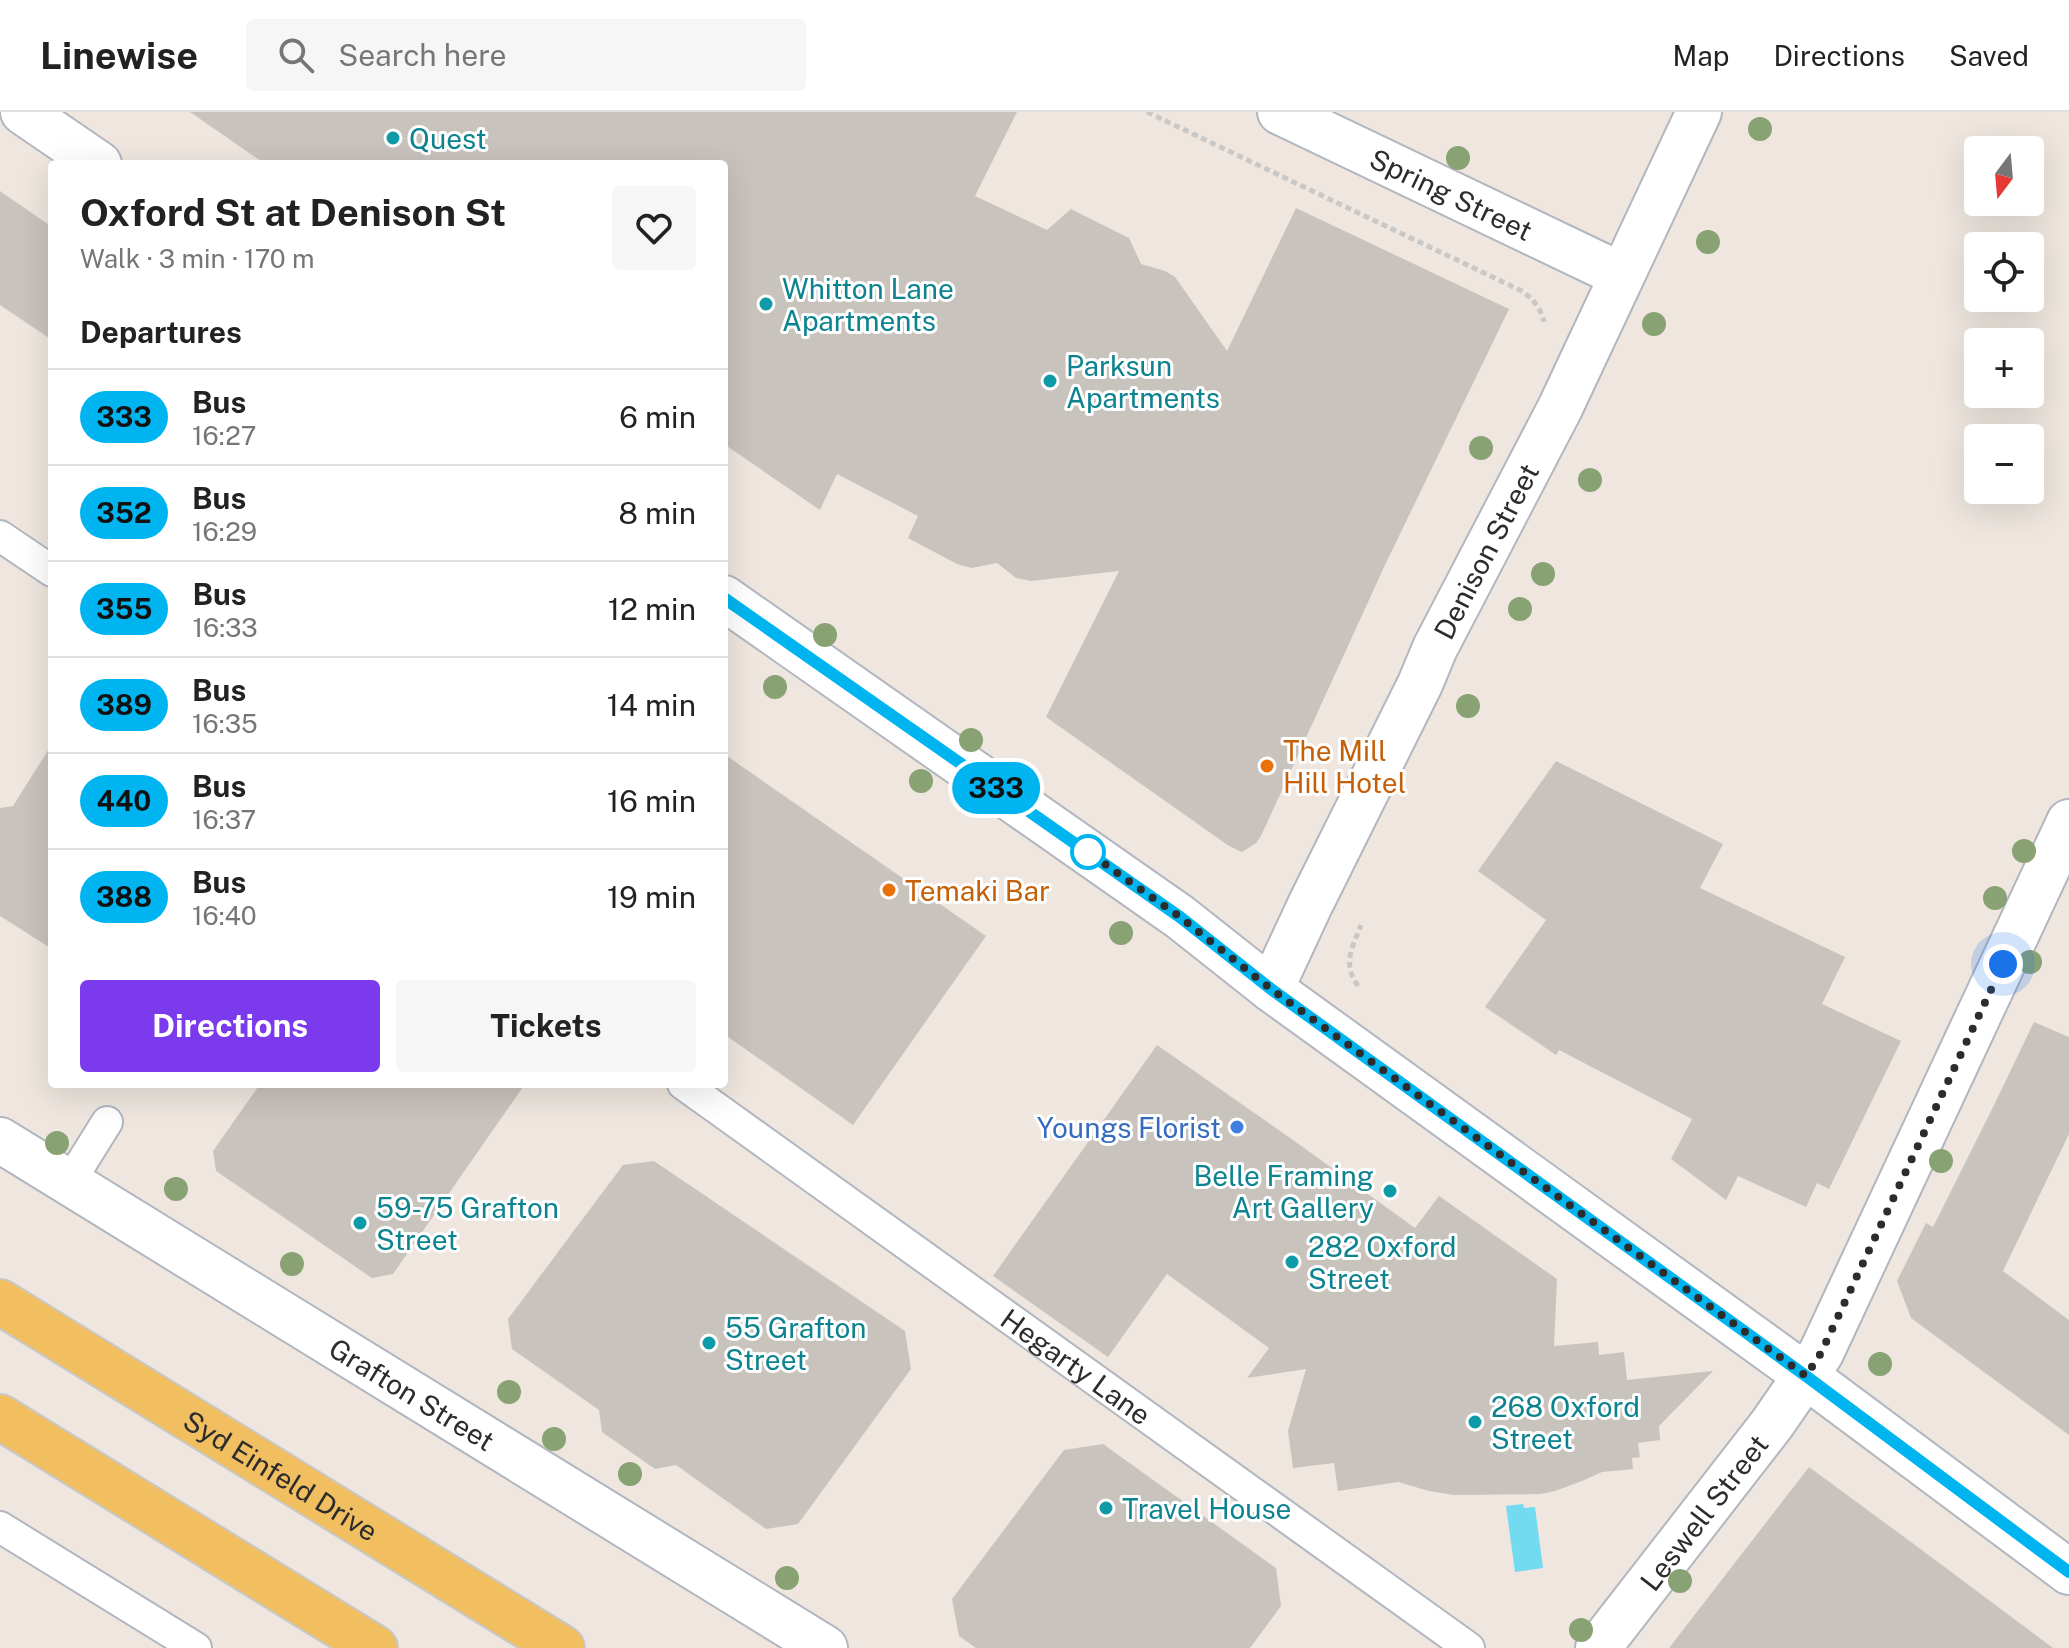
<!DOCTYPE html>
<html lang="en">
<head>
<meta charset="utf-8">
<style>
  body { margin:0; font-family:"Public Sans",sans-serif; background:#f6f6f6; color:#222; height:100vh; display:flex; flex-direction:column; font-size:30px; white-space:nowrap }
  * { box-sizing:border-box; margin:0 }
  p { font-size:26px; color:#767676 }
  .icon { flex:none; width:44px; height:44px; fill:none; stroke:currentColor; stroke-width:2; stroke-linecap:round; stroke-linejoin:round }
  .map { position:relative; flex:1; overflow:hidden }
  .drawer { position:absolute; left:48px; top:48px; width:680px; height:928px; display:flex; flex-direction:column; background:#fff; border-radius:8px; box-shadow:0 8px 32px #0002 }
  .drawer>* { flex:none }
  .badge { padding:0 16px; border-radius:26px; font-size:28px; line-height:52px }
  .needle { width:52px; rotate:196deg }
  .tools { position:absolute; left:1964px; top:24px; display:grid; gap:16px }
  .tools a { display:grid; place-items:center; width:80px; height:80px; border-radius:8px; background:#fff; box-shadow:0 8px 32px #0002; font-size:40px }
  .you { position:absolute; width:40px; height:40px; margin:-20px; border:6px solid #fff; border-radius:50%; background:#1a73e8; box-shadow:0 0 0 12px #1a73e833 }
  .map>.badge { position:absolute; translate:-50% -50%; box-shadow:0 0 0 4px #fff }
  h2 { padding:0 32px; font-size:30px; line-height:72px }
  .round { display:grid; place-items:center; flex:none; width:84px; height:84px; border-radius:8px; background:#f6f6f6 }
  .summary { display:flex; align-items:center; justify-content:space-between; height:136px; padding:0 32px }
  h1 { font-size:38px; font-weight:700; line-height:60px }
  .button { display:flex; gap:16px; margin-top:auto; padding:16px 32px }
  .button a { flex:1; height:92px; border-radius:8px; background:#7c3aed; color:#fff; font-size:32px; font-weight:700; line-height:92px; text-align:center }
  .button a+a { background:#f6f6f6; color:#222 }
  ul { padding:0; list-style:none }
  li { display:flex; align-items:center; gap:24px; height:96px; padding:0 32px; border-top:2px solid #e0e0e0 }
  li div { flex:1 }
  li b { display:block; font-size:30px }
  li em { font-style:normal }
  li .badge { min-width:88px; font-weight:700; text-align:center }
  header { display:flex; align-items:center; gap:48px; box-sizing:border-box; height:112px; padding:0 40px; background:#fff; border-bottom:2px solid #e0e0e0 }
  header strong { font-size:38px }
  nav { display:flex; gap:44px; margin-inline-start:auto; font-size:28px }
  .search { width:560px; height:72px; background:#f6f6f6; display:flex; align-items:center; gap:20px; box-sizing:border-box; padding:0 28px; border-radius:8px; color:#767676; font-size:30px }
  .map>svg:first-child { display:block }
</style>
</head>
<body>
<header>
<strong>Linewise</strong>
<div class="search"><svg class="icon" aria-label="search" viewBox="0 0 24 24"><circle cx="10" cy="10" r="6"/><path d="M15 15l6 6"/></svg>Search here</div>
<nav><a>Map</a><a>Directions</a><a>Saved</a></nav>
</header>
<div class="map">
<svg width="2069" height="1536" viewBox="0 0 2069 1536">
  <rect width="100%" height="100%" fill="#eee6df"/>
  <path fill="#72dbef" d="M 1523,1392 L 1524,1396 L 1535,1395 L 1543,1456 L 1515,1460 L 1506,1394 Z"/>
  <path fill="#c9c3be" d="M 190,0 L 1017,0 L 975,84 L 1047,118 L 1071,97 L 1129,126 L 1141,152 L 1165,159 L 1175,165 L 1227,239 L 1296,96 L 1509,197 L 1385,453 L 1261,724 L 1256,731 L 1242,740 L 1229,734 L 1046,605 L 1119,459 L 1031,469 L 1016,466 L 997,451 L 971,456 L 957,452 L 908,426 L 918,404 L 837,362 L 820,398 L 724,332 L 724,52 L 265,52 Z
    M 0,79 L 52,115 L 52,228 L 0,193 Z
    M 52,632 L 52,837 L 0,804 L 0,696 L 13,694 Z
    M 724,642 L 986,824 L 853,1013 L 724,922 Z
    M 1556,649 L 1723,732 L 1700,776 L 1845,845 L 1822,892 L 1901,929 L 1829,1077 L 1817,1071 L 1806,1095 L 1738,1064 L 1726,1088 L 1671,1047 L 1692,1007 L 1559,938 L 1556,943 L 1485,895 L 1546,808 L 1478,759 Z
    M 2034,910 L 2069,925 L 2069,1022 L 2003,1159 L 2069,1208 L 2069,1323 L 1911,1206 L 1897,1169 L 1926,1111 L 1933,1115 L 1995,991 Z
    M 1157,933 L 1293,1028 L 1415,1116 L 1439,1084 L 1557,1167 L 1554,1234 L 1598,1230 L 1599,1243 L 1624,1240 L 1627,1268 L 1713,1259 L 1659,1314 L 1660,1328 L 1638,1331 L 1640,1345 L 1632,1346 L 1633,1357 L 1602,1360 L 1582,1369 L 1555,1379 L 1541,1382 L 1454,1383 L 1429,1379 L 1398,1370 L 1338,1379 L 1334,1351 L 1293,1356 L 1288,1319 L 1306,1257 L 1247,1266 L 1269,1236 L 1167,1162 L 1108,1245 L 993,1164 Z
    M 260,972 L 525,972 L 393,1162 L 372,1166 L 216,1059 L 213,1039 Z
    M 654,1049 L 905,1219 L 911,1257 L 798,1412 L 766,1417 L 676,1353 L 655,1357 L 602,1320 L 599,1298 L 512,1237 L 508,1207 L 623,1053 Z
    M 1103,1332 L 1276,1456 L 1281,1494 L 1250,1536 L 976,1536 L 959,1524 L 952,1487 L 1064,1338 Z
    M 1809,1355 L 1911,1430 L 2053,1536 L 1669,1536 Z"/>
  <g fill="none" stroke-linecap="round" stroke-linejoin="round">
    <defs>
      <g id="lane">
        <path d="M 0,424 L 52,459"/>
        <path id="s1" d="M 683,972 L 1469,1536"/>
        <path d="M 69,1071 L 107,1010"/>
        <path d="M 0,1415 L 196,1536"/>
      </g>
      <g id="street">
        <path id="s2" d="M 1280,0 L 1621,163"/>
        <path id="s3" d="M 1271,877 L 1310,793 L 1420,572 L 1435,536 L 1560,296 L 1699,0"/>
        <path id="s4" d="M 0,1028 L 825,1536"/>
        <path id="s5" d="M 1598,1536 L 1772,1312 L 1821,1241 L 2069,710"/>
      </g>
      <path id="secondary" d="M 23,0 L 99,52
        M 724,486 L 1180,805 L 1271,877 L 1806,1264 L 2069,1460"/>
      <g id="primary">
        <path id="s6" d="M 0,1190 L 562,1536"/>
        <path d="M 0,1305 L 375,1536"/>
      </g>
    </defs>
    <use href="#lane" stroke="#b2b6bf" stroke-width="34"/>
    <use href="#street" stroke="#b2b6bf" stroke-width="48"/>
    <use href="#secondary" stroke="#b2b6bf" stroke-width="48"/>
    <use href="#primary" stroke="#c8c8c8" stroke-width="48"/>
    <path stroke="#c8c8c8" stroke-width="5" stroke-dasharray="6 4" stroke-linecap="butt" d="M 1147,0 L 1524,180 C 1534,189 1541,196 1544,210
      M 1358,874 C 1342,851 1352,837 1361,813"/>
    <use href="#lane" stroke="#fff" stroke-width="30"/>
    <use href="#street" stroke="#fff" stroke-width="44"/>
    <use href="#secondary" stroke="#fff" stroke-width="44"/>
    <use href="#primary" stroke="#f1bf60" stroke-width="44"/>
  </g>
  <g fill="#88a273">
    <circle cx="1760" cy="17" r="12"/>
    <circle cx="1458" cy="46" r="12"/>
    <circle cx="1708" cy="130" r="12"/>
    <circle cx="1654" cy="212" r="12"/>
    <circle cx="1481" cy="336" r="12"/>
    <circle cx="1590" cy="368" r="12"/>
    <circle cx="1543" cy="462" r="12"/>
    <circle cx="1520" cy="497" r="12"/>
    <circle cx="825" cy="523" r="12"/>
    <circle cx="775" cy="575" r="12"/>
    <circle cx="1468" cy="594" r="12"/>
    <circle cx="971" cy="628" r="12"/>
    <circle cx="921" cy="669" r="12"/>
    <circle cx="2024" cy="739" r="12"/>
    <circle cx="1995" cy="786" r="12"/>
    <circle cx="1121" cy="821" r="12"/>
    <circle cx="2030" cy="850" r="12"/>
    <circle cx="57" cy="1031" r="12"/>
    <circle cx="1941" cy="1049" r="12"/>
    <circle cx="176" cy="1077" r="12"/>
    <circle cx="292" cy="1152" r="12"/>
    <circle cx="1880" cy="1252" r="12"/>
    <circle cx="509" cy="1280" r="12"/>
    <circle cx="554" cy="1327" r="12"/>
    <circle cx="630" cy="1362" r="12"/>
    <circle cx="787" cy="1466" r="12"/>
    <circle cx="1680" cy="1469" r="12"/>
    <circle cx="1581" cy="1518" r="12"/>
  </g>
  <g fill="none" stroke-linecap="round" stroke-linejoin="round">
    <defs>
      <path id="line" d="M 724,486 L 1180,805 L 1271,877 L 1806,1264 L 2069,1460"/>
    </defs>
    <use href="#line" stroke="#fff" stroke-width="18"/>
    <use href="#line" stroke="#00b5ef" stroke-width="12"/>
    <path stroke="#2c2c2c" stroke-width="8" stroke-dasharray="0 14.4" d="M 1088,740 L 1079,734 L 1180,805 L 1271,877 L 1806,1264 L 1821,1241 L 2003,852"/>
  </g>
  <g fill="#0f9aa8" stroke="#fff" stroke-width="3">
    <circle cx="393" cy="26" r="8"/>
    <circle cx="766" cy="192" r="8"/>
    <circle cx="1050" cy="269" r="8"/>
    <circle cx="1390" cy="1079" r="8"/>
    <circle cx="360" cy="1111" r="8"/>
    <circle cx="1292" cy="1150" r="8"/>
    <circle cx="709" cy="1231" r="8"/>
    <circle cx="1475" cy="1310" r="8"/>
    <circle cx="1106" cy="1396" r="8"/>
  </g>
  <g fill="#e8710a" stroke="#fff" stroke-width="3">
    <circle cx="1267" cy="654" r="8"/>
    <circle cx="889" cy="778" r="8"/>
  </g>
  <circle fill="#fff" stroke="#00b5ef" stroke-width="4" cx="1088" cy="740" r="16"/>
  <circle fill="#3f7fe0" stroke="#fff" stroke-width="3" cx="1237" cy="1015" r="8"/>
  <g text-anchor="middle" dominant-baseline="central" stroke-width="6" stroke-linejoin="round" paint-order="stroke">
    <g font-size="28" fill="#0d838f" stroke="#fff" text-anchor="start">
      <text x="409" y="26">Quest</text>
      <text x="782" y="176">Whitton Lane<tspan x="782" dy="32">Apartments</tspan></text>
      <text x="1066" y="253">Parksun<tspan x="1066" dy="32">Apartments</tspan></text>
      <text x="1374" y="1063" text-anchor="end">Belle Framing<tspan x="1374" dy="32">Art Gallery</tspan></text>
      <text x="376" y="1095">59-75 Grafton<tspan x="376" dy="32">Street</tspan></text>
      <text x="1308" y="1134">282 Oxford<tspan x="1308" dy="32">Street</tspan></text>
      <text x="725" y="1215">55 Grafton<tspan x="725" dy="32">Street</tspan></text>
      <text x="1491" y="1294">268 Oxford<tspan x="1491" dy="32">Street</tspan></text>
      <text x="1122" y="1396">Travel House</text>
    </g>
    <g font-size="28" fill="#2c2c2c" stroke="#fff">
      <text stroke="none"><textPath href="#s2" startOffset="190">Spring Street</textPath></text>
      <text stroke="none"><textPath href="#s3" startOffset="488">Denison Street</textPath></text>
      <text stroke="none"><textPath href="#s1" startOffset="484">Hegarty Lane</textPath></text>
      <text stroke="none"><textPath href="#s4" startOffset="484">Grafton Street</textPath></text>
      <text stroke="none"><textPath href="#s6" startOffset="330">Syd Einfeld Drive</textPath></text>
      <text stroke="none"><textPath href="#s5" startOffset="172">Leswell Street</textPath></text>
    </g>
    <g font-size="28" fill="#c56008" stroke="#fff" text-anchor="start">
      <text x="1283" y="638">The Mill<tspan x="1283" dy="32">Hill Hotel</tspan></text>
      <text x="905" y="778">Temaki Bar</text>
    </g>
    <g font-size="28" fill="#366cbe" stroke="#fff" text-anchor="end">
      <text x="1221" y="1015">Youngs Florist</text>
    </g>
  </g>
</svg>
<div class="tools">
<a><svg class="needle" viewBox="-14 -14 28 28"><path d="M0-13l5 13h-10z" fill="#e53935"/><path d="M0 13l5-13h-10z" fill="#767676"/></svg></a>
<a><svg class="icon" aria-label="locate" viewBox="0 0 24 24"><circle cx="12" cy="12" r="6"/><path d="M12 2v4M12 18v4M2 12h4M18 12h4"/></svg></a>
<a>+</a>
<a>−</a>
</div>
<div class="you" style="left:2003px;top:852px"></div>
<b class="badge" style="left:996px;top:676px;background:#00b5ef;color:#111">333</b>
<section class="drawer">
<div class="summary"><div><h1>Oxford St at Denison St</h1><p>Walk · 3 min · 170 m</p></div><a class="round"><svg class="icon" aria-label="heart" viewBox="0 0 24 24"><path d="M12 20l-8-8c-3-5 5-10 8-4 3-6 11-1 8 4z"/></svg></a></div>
<h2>Departures</h2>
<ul>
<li><span class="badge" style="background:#00b5ef;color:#111">333</span><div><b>Bus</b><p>16:27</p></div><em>6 min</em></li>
<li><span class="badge" style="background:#00b5ef;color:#111">352</span><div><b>Bus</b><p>16:29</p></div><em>8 min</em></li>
<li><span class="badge" style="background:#00b5ef;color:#111">355</span><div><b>Bus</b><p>16:33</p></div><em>12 min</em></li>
<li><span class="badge" style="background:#00b5ef;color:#111">389</span><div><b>Bus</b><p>16:35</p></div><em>14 min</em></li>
<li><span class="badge" style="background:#00b5ef;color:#111">440</span><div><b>Bus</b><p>16:37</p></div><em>16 min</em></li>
<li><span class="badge" style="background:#00b5ef;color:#111">388</span><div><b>Bus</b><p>16:40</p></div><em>19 min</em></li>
</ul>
<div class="button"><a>Directions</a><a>Tickets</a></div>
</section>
</div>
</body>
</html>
